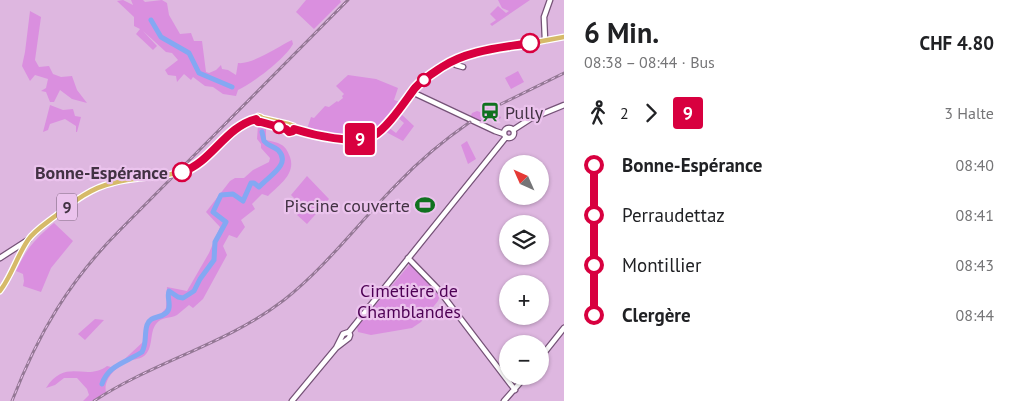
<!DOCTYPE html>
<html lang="de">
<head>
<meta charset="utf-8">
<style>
  body { margin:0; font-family:"PT Sans",sans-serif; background:#f6f6f6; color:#202124; height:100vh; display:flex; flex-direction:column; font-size:19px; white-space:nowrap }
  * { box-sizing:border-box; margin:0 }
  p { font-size:16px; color:#757577 }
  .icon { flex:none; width:28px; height:28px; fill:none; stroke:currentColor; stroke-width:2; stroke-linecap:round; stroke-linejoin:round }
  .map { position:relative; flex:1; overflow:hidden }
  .side { display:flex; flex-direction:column; background:#fff; width:450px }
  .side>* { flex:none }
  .badge { padding:0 10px; border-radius:4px; font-size:18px; line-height:32px }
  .needle { width:32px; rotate:315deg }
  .controls { position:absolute; left:499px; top:155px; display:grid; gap:10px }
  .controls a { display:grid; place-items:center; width:50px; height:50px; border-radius:50%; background:#fff; box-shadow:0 1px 4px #0004; font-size:25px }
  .map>.badge { position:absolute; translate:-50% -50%; box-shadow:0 0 0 2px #fff }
  .legs { display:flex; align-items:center; gap:8px; height:55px; padding:0 20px; font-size:16px }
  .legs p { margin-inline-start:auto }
  .headline { display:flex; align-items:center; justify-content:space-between; height:85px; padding:0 20px }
  h1 { font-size:28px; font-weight:600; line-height:38px }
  ul { padding:0 20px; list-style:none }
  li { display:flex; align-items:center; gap:18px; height:50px; font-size:19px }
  li i { display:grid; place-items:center; width:8px; height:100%; margin:0 6px; background:currentColor }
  li i::after { content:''; width:12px; height:12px; margin:-6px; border:4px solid; border-radius:50%; background:#fff }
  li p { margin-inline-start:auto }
  li:first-child i { background:linear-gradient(#0000 50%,currentColor 0) }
  li:last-child i { background:linear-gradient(currentColor 50%,#0000 0) }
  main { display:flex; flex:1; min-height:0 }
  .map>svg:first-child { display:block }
</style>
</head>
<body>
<main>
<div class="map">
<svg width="564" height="401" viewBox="0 0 564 401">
  <rect width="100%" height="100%" fill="#deb7e0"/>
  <path fill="#da8fdf" d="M 123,0 L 133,5 L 131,0 L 143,0 L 145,2 L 162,0 L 167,3 L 169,15 L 180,34 L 191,33 L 194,41 L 202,41 L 206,72 L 209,73 L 216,70 L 221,65 L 222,69 L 228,70 L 236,75 L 238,63 C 252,65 279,46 292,40 L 293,44 C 285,59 253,83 238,90 L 236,96 L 223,94 L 213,87 L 205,86 L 193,77 L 191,80 L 184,74 L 177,82 L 176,76 L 168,75 L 165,70 L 178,60 L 172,53 L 166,52 L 143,31 L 157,46 L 153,50 L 136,34 L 140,29 L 134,26 L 134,17 L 117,1 Z
    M 306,0 L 340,0 L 341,2 L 314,29 L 296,12 Z
    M 498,0 L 530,0 L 492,26 L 490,24 L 496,20 L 490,14 L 498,6 L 506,13 L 509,11 L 502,8 Z
    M 30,11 L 41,17 L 35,60 L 39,67 L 49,66 L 53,74 L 61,77 L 72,76 L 77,90 L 87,103 L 72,99 L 60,90 L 54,102 L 50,102 L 46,92 L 41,91 L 46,88 L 48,79 L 35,75 L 30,81 L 22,66 L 25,52 Z
    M 518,71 L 524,82 L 511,89 L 505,78 Z
    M 348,75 L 376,79 L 398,88 L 394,100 L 400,102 C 393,110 385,122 376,129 C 357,142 328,132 307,129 L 311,117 L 314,118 L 325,106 L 329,107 L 337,101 L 338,102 L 343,98 L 342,96 L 344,94 L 336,86 Z
    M 50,105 L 63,110 L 73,109 L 75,116 L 81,117 L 77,132 L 76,132 L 76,126 L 65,119 L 50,124 L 48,130 L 43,132 Z
    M 487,107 L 491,112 L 497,110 L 501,118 L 499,119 L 495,113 L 480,122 L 470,118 L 472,113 L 477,111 L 483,113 Z
    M 399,112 L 414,126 L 403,141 L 384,131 L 388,127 L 396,133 L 404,123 L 396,116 Z
    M 258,125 L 266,128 L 266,140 C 279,143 285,143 290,157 C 296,174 279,185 268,196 L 262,194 L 252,204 L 255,209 L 241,220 L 245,227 L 237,238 L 229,235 L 223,246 L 227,255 L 203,299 L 193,308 L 189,305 C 185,308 181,312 177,315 C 170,319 162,316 156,324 C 149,333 154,348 144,356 C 139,360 131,359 126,362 C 116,367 103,380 106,392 L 92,401 L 83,401 L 89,395 L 87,389 L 77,378 L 64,378 L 55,385 L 46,388 C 66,357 86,382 107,366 L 115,368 L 144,341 L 145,331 L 152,319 L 161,314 L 166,308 L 167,287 L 187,291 L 209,253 L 220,227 L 206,212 L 230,181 L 235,178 L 244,178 L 253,170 L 269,162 L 270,158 L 261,148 L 261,144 L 257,139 Z
    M 467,141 L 476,159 L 468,164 L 461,145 Z
    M 307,176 L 329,199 L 307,224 L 297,215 L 303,207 L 291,195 Z
    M 54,223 L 73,241 L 51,268 L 41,292 L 23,286 L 24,281 L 23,274 L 16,271 C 27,248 35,239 54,223 Z
    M 410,264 L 412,264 L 426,278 L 440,296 L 438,301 L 421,322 L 412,328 L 371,335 L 358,332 L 357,327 Z
    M 95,319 L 104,320 L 85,340 L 78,334 Z"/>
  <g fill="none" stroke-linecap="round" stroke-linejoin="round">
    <path stroke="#84a8f3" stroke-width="5" d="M 151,20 L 161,37 L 189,53 L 199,73 L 232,87
      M 102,384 C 108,365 127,362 142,352 C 147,343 144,335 147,325 C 151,315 159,319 166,313 C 173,307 166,297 169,291 L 178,297 L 183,298 L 194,291 L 200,279 L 214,260 L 215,242 L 226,222 L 213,212 L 221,195 L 233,194 L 243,201 L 251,183 L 254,183 L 259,187 L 260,186 C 269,176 292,164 278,150 C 273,146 268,146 264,141 L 262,132"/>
    <defs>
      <path id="secondary" d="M 545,40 L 544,17 L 550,0
        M 452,61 L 456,65 L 463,67
        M 412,92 L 495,131 L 504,134
        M504 133a5 5 0 1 1 10 0a5 5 0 1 1-10 0Z
        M 513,130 L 530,119 L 564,105
        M 0,258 L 28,240
        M 408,258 L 438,289 L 515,390
        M 349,332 L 506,137
        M 336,348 L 343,334 L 349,332
        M 540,358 L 564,328
        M 292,401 L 336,348 L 349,338 L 350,335 L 349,332
        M 504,401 L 526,376"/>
      <path id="primary" d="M 262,118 L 288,124
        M 261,122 L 286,129 L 289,132 L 294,130 L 294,126 L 288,124 L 286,129
        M 294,129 C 313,135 355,145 373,136 C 389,128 404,101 416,88 C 429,72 448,62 467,55 L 564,37
        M 178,173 C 207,164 215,144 237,127 C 244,122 254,122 258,116 L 261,117 L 263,119 L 259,122 L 256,119
        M 0,291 C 12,275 17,256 28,240 C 34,231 45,224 54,217 C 72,203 90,188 113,183 C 130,178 149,178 166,175"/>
    </defs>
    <use href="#secondary" stroke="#755277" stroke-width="7"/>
    <use href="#primary" stroke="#fff" stroke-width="7"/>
    <use href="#secondary" stroke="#fff" stroke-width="4.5"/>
    <use href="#primary" stroke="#d6ba69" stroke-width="4.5"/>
    <defs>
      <path id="rail" d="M 501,104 L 564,73
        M 12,401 C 38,334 69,281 120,230 L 348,0
        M 94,401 C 155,361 227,344 284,300 C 327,266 360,221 398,183 C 420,160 444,140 470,122"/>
    </defs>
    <use href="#rail" stroke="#947895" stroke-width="3"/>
    <use href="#rail" stroke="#ebc3ed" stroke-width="1" stroke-dasharray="4" stroke-linecap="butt"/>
    <defs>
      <path id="primary-bridge" d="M 166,175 L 178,173"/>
    </defs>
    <use href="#primary-bridge" stroke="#fff" stroke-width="7" stroke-linecap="butt"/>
    <use href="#primary-bridge" stroke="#d6ba69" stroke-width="4.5"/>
  </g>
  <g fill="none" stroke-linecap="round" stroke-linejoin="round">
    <defs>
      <path id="line-1" d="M 182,172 C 212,162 225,127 256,119 L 258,122 L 261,122 L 286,129 L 289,132 L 293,131 L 294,129 C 313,135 355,145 373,136 C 387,129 405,101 415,88 C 423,79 433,73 442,67 C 468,50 500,48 530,43"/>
    </defs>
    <use href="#line-1" stroke="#fff" stroke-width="11"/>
    <use href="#line-1" stroke="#d8003f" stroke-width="8"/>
  </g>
  <defs>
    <symbol id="station-bare" viewBox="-9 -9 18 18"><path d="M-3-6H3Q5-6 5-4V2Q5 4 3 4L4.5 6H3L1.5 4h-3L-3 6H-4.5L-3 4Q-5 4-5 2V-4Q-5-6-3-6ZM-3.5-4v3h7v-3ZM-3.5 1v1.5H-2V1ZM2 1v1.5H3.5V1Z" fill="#10711f" stroke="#ebc3ed" stroke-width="2.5" paint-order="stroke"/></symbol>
    <symbol id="stadium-bare" viewBox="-9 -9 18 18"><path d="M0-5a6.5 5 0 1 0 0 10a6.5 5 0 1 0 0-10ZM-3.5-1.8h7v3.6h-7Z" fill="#10711f" stroke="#ebc3ed" stroke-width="2.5" paint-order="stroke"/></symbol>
  </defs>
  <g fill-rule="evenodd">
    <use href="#station-bare" x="476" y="98" width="28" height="28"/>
    <use href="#stadium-bare" x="411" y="191" width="28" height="28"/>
  </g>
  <g fill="#fff" stroke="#d8003f" stroke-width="2.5">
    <circle cx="530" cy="43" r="9"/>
    <circle cx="424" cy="80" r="6"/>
    <circle cx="279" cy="127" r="6"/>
    <circle cx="182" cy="172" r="9"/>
  </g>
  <g text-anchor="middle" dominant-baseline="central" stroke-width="4.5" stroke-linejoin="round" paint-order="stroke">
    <rect fill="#ebc3ed" stroke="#755e76" stroke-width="1" x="57" y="193.5" width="20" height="27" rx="4"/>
    <g font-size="16" font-weight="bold" fill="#423243">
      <text x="67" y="207">9</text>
    </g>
    <g font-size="18" fill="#423243" stroke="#ebc3ed" text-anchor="start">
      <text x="505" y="112">Pully</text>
      <text x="410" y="205" text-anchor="end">Piscine couverte</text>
    </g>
    <g font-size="18" font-weight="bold" fill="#423243" stroke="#ebc3ed" text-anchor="end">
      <text x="168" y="172">Bonne-Espérance</text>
    </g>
    <g font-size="18" fill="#4d0054" stroke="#ebc3ed">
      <text x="409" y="290">Cimetière de<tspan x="409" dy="21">Chamblandes</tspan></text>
    </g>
  </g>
</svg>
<div class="controls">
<a><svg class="needle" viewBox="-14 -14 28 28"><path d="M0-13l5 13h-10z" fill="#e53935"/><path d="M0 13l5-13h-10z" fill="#757577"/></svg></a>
<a><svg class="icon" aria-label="layers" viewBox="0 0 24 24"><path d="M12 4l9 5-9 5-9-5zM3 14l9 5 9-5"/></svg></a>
<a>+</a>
<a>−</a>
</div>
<b class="badge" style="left:360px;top:139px;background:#d8003f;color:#fff">9</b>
</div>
<section class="side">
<div class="headline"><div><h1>6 Min.</h1><p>08:38 – 08:44 · Bus</p></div><b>CHF 4.80</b></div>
<div class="legs"><svg class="icon" aria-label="walk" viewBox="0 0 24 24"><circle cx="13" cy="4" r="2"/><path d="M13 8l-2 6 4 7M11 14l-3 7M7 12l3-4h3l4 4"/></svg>2<svg class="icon" aria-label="forward" viewBox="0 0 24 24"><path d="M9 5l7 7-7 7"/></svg><b class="badge" style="background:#d8003f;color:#fff">9</b><p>3 Halte</p></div>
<ul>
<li><i style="color:#d8003f"></i><b>Bonne-Espérance</b><p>08:40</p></li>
<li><i style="color:#d8003f"></i><span>Perraudettaz</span><p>08:41</p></li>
<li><i style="color:#d8003f"></i><span>Montillier</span><p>08:43</p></li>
<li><i style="color:#d8003f"></i><b>Clergère</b><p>08:44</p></li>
</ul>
</section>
</main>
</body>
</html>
